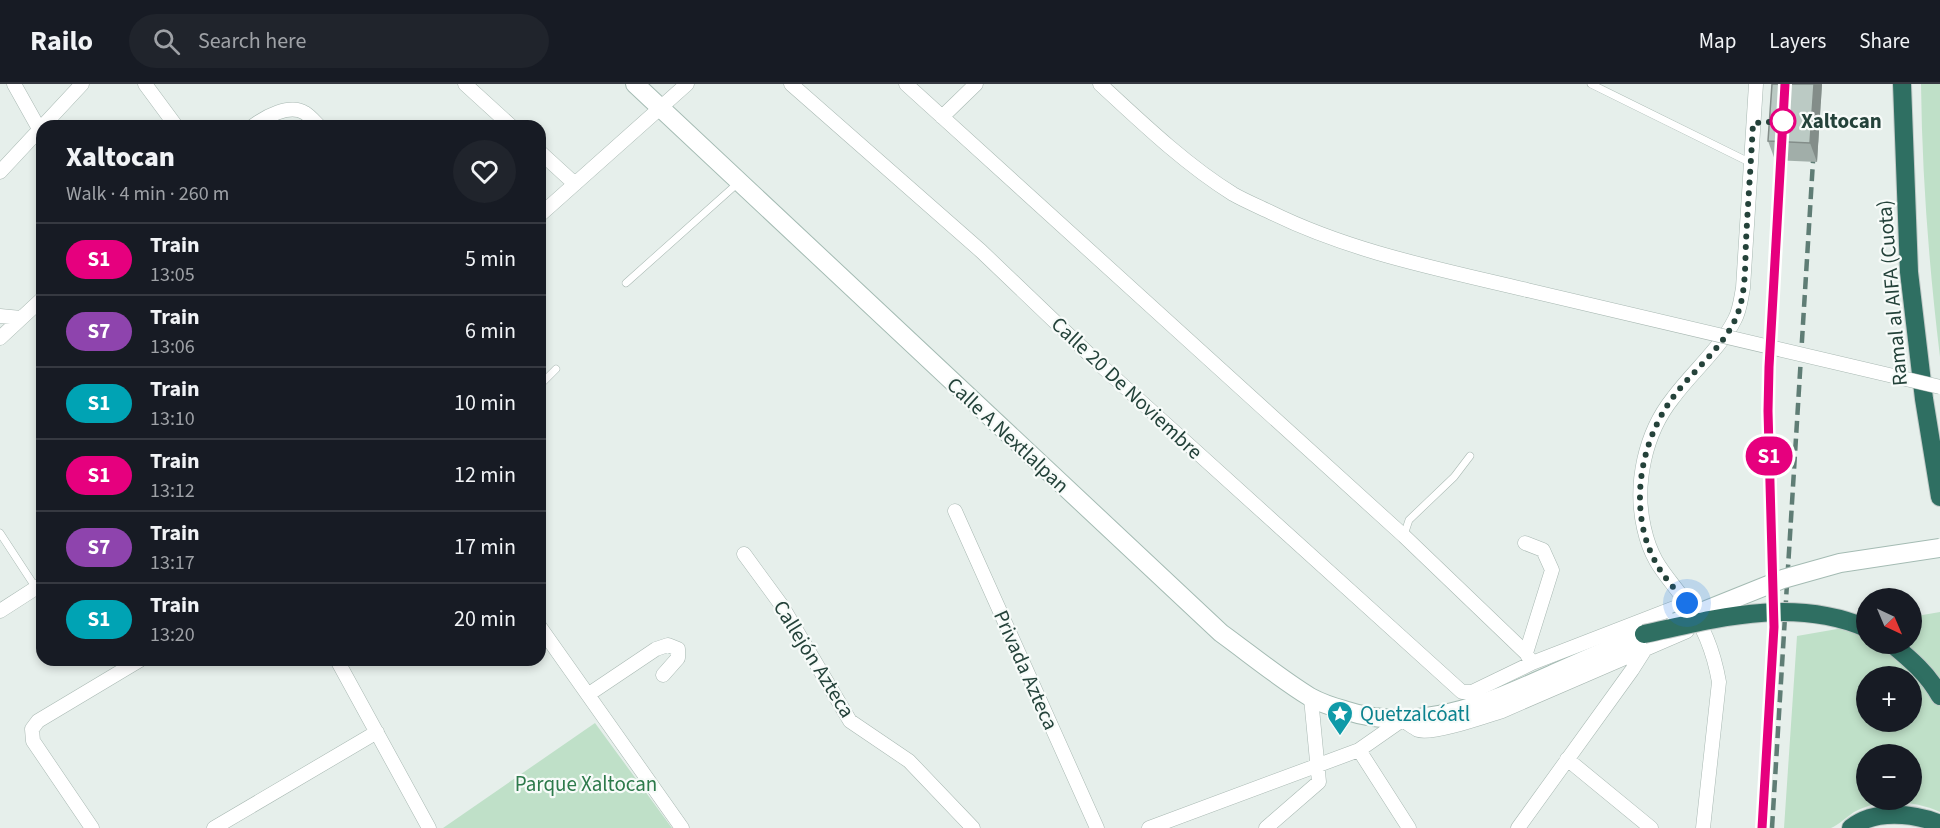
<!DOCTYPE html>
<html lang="en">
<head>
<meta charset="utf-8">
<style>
  body { margin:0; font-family:"Source Sans 3",sans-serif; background:#20242c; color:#f1f3f6; height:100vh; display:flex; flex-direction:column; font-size:22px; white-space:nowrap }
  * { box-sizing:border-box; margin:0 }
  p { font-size:20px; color:#9ea1a6 }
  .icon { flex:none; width:33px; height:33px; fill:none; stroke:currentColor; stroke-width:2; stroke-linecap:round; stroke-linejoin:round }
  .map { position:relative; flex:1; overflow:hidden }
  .sheet { position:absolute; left:36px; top:36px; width:510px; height:546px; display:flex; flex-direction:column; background:#171b24; border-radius:18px; box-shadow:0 3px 9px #0003 }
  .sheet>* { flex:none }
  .badge { padding:0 12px; border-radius:20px; font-size:21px; line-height:39px }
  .needle { width:39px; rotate:136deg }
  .controls { position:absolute; left:1856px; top:504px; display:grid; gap:12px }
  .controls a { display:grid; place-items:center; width:66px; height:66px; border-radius:50%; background:#171b24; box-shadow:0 3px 9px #0003; font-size:30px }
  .you { position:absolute; width:30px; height:30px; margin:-15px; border:4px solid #fff; border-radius:50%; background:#1a73e8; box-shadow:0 0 0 9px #1a73e833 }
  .map>.badge { position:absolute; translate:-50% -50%; box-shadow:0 0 0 3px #fff }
  .round { display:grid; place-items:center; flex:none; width:63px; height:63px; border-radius:32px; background:#20242c }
  .head { display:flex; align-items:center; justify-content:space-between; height:102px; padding:0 30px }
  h1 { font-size:28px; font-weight:800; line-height:45px }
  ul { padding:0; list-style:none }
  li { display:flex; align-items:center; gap:18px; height:72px; padding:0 30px; border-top:2px solid #363941 }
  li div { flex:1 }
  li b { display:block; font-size:22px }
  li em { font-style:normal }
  li .badge { min-width:66px; font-weight:700; text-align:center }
  header { display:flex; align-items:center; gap:36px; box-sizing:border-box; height:84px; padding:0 30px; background:#171b24; border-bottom:2px solid #363941 }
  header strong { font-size:28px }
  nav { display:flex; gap:33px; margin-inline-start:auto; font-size:21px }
  .search { width:420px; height:54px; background:#20242c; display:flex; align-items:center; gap:15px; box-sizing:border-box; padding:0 21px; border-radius:33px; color:#9ea1a6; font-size:22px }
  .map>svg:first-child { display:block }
</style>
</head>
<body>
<header>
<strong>Railo</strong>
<div class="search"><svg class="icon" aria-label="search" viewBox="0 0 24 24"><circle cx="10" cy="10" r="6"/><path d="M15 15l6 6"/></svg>Search here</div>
<nav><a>Map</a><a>Layers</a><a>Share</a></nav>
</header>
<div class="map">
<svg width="1940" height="744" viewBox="0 0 1940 744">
  <rect width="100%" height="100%" fill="#e6efeb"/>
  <path fill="#bfe0c8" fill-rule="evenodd" d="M 1921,0 L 1940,0 L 1940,273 C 1929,182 1922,92 1921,0 Z
    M 1940,528 L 1940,728 C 1914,716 1879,714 1854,728 C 1847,733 1838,741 1831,744 C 1824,744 1794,744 1784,744 L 1797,552 L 1866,540 L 1866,560 L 1911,560 L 1911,533 ZM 1866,592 L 1911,592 L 1911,638 L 1866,638 ZM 1866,670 L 1911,670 L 1911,716 L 1866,716 Z
    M 595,639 L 672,744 L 443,744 Z"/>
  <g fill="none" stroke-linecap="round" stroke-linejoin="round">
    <defs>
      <path id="service" d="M 1591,0 L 1751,79
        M 626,199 L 738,99
        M 540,301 L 556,285
        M 0,449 L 36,504
        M 1404,451 L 1409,436 L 1454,393 L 1470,372"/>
      <path id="minor" d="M 14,0 L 42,50
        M 145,0 L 176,42
        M 465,0 L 511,42
        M 791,0 L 981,167 L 1096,277 L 1462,608 L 1472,608 L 1532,579 L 1687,519
        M 906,0 L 1404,452 L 1526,569 L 1532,579
        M 1100,0 C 1141,38 1186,81 1233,110 C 1245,117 1258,122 1270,128 C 1351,168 1439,185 1527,206
        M 942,33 L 976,0
        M 253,42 C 265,33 290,19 305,29 C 310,32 315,38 319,42
        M 540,68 L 575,100
        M 0,88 L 82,0
        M 540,131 L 687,0
        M 0,232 L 21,234
        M 0,254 L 42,215
        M 955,427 L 1097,744
        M 1525,459 L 1543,466 L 1552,486 L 1526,569
        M 744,470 L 782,522 L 850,637 L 909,677 L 973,744
        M 0,527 L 42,500
        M 540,543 L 682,744
        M 337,576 L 429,744
        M 589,610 L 656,565 L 668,561 L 678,565 L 678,574 L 663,591
        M 1359,666 L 1409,744
        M 1567,675 L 1651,744
        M 92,744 L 33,657 L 32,645 L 38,637 L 140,576
        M 214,744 L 377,648
        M 1149,744 L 1359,666 L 1402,636 C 1407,639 1413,643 1418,646 C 1432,651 1486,632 1502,627 L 1687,547
        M 1266,744 L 1319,698 L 1311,614
        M 1518,744 L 1632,586 L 1646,564
        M 1703,744 L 1719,598 C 1714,569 1704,542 1686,518 C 1666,490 1652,480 1644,444 C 1634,400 1645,349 1673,314 C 1693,287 1720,265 1735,235 C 1740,226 1741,214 1743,204 L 1756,0"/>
      <path id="secondary" d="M 635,0 L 1221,549 C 1250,570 1279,594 1310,613 C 1321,619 1333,623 1344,626 C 1419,651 1488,619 1555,589 C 1585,576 1614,563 1644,550"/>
      <path id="motorway" d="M 1902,0 L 1909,188 L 1924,315 L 1940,413
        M 1892,560 C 1910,575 1928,590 1940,612
        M 1851,744 C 1874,725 1914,729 1940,740"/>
    </defs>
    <use href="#service" stroke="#a8b8b2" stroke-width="8"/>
    <use href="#minor" stroke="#a8b8b2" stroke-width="15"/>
    <use href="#secondary" stroke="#a4bbb3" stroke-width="20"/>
    <use href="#motorway" stroke="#c2cac8" stroke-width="20"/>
    <use href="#service" stroke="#fff" stroke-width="7"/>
    <use href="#minor" stroke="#fff" stroke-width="14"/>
    <use href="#secondary" stroke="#fff" stroke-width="18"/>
    <use href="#motorway" stroke="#2f6f62" stroke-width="18"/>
    <path stroke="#5f7d75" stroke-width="4.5" stroke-dasharray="12 6" stroke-linecap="butt" d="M 1762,744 L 1774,543 L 1774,485 L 1768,327 L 1771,233 L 1781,61
      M 1772,744 L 1814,61"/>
    <defs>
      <path id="minor-bridge" d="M 1527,206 L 1940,303"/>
      <path id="secondary-bridge" d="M 1676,538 L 1783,495 L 1840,479 L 1940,464"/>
      <path id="motorway-bridge" d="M 1644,550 C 1717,534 1794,513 1866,544"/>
    </defs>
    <use href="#minor-bridge" stroke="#a8b8b2" stroke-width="15" stroke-linecap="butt"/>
    <use href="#secondary-bridge" stroke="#a4bbb3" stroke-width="20" stroke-linecap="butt"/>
    <use href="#motorway-bridge" stroke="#c2cac8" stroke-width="20" stroke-linecap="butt"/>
    <use href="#minor-bridge" stroke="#fff" stroke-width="14"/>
    <use href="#secondary-bridge" stroke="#fff" stroke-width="18"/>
    <use href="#motorway-bridge" stroke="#2f6f62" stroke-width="18"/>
  </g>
  <path fill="#a1aea9" d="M 1822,0 L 1817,78 L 1775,76 L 1768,57 Z"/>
  <path fill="#838d89" d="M 1814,0 L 1822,0 L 1817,78 L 1810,59 Z"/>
  <path fill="#bbcac4" stroke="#838d89" stroke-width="1.5" d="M 1772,0 L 1814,0 L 1810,59 L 1768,57 Z"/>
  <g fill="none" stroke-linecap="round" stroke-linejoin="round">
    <defs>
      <path id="line" d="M 1762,744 L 1774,543 L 1768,327 L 1769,283 L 1785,0"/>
    </defs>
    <use href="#line" stroke="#fff" stroke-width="14"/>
    <use href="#line" stroke="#e6007e" stroke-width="9"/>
    <path stroke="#24423a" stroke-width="6" stroke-dasharray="0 10.8" d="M 1687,519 C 1676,506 1664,494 1656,479 C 1628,429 1639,361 1671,316 C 1691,288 1722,265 1736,234 C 1746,211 1745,182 1746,157 C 1748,118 1751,79 1753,39 L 1783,37"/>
  </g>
  <defs>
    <symbol id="sight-pin" viewBox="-11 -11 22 30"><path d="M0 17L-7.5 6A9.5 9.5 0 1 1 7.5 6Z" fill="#0f9aa8" stroke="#f7fbf9"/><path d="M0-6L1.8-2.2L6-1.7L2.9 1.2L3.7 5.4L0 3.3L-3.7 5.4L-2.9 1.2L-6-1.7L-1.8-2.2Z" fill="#fff"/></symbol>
  </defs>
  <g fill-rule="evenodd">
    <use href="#sight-pin" x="1325" y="615" width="30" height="40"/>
  </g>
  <circle fill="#fff" stroke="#e6007e" stroke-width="3" cx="1783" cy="37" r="12"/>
  <g text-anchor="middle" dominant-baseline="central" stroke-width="4.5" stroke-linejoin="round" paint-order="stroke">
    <g font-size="21" font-weight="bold" fill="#24423a" stroke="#f7fbf9" text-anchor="start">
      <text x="1801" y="37">Xaltocan</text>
    </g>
    <g font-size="21" fill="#24423a" stroke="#f7fbf9">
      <text transform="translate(1892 209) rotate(-95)">Ramal al AIFA (Cuota)</text>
      <text transform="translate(1127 304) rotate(43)">Calle 20 De Noviembre</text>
      <text transform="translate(1008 351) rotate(43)">Calle A Nextlalpan</text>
      <text transform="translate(814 575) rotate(58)">Callejón Azteca</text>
      <text transform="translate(1026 586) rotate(66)">Privada Azteca</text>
    </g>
    <g font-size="21" fill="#0d838f" stroke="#f7fbf9" text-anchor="start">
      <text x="1360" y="630">Quetzalcóatl</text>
    </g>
    <g font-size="21" fill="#2d7a4b" stroke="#f7fbf9">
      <text x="586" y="700">Parque Xaltocan</text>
    </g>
  </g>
</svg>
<div class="controls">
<a><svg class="needle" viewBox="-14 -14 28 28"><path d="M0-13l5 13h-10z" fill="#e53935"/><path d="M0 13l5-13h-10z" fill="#9ea1a6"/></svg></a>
<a>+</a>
<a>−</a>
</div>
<div class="you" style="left:1687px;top:519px"></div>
<b class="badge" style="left:1769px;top:372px;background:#e6007e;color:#fff">S1</b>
<section class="sheet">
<div class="head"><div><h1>Xaltocan</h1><p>Walk · 4 min · 260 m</p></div><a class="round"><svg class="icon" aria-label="heart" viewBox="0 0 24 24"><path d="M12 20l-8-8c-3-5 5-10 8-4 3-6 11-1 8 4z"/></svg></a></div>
<ul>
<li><span class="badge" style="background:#e6007e;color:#fff">S1</span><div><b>Train</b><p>13:05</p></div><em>5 min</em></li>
<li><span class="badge" style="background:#8e44ad;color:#fff">S7</span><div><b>Train</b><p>13:06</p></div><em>6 min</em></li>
<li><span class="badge" style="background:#00a3b4;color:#fff">S1</span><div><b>Train</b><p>13:10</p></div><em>10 min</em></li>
<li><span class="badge" style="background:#e6007e;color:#fff">S1</span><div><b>Train</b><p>13:12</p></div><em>12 min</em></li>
<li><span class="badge" style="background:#8e44ad;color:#fff">S7</span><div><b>Train</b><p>13:17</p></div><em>17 min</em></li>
<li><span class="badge" style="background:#00a3b4;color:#fff">S1</span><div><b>Train</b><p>13:20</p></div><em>20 min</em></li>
</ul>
</section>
</div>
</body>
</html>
